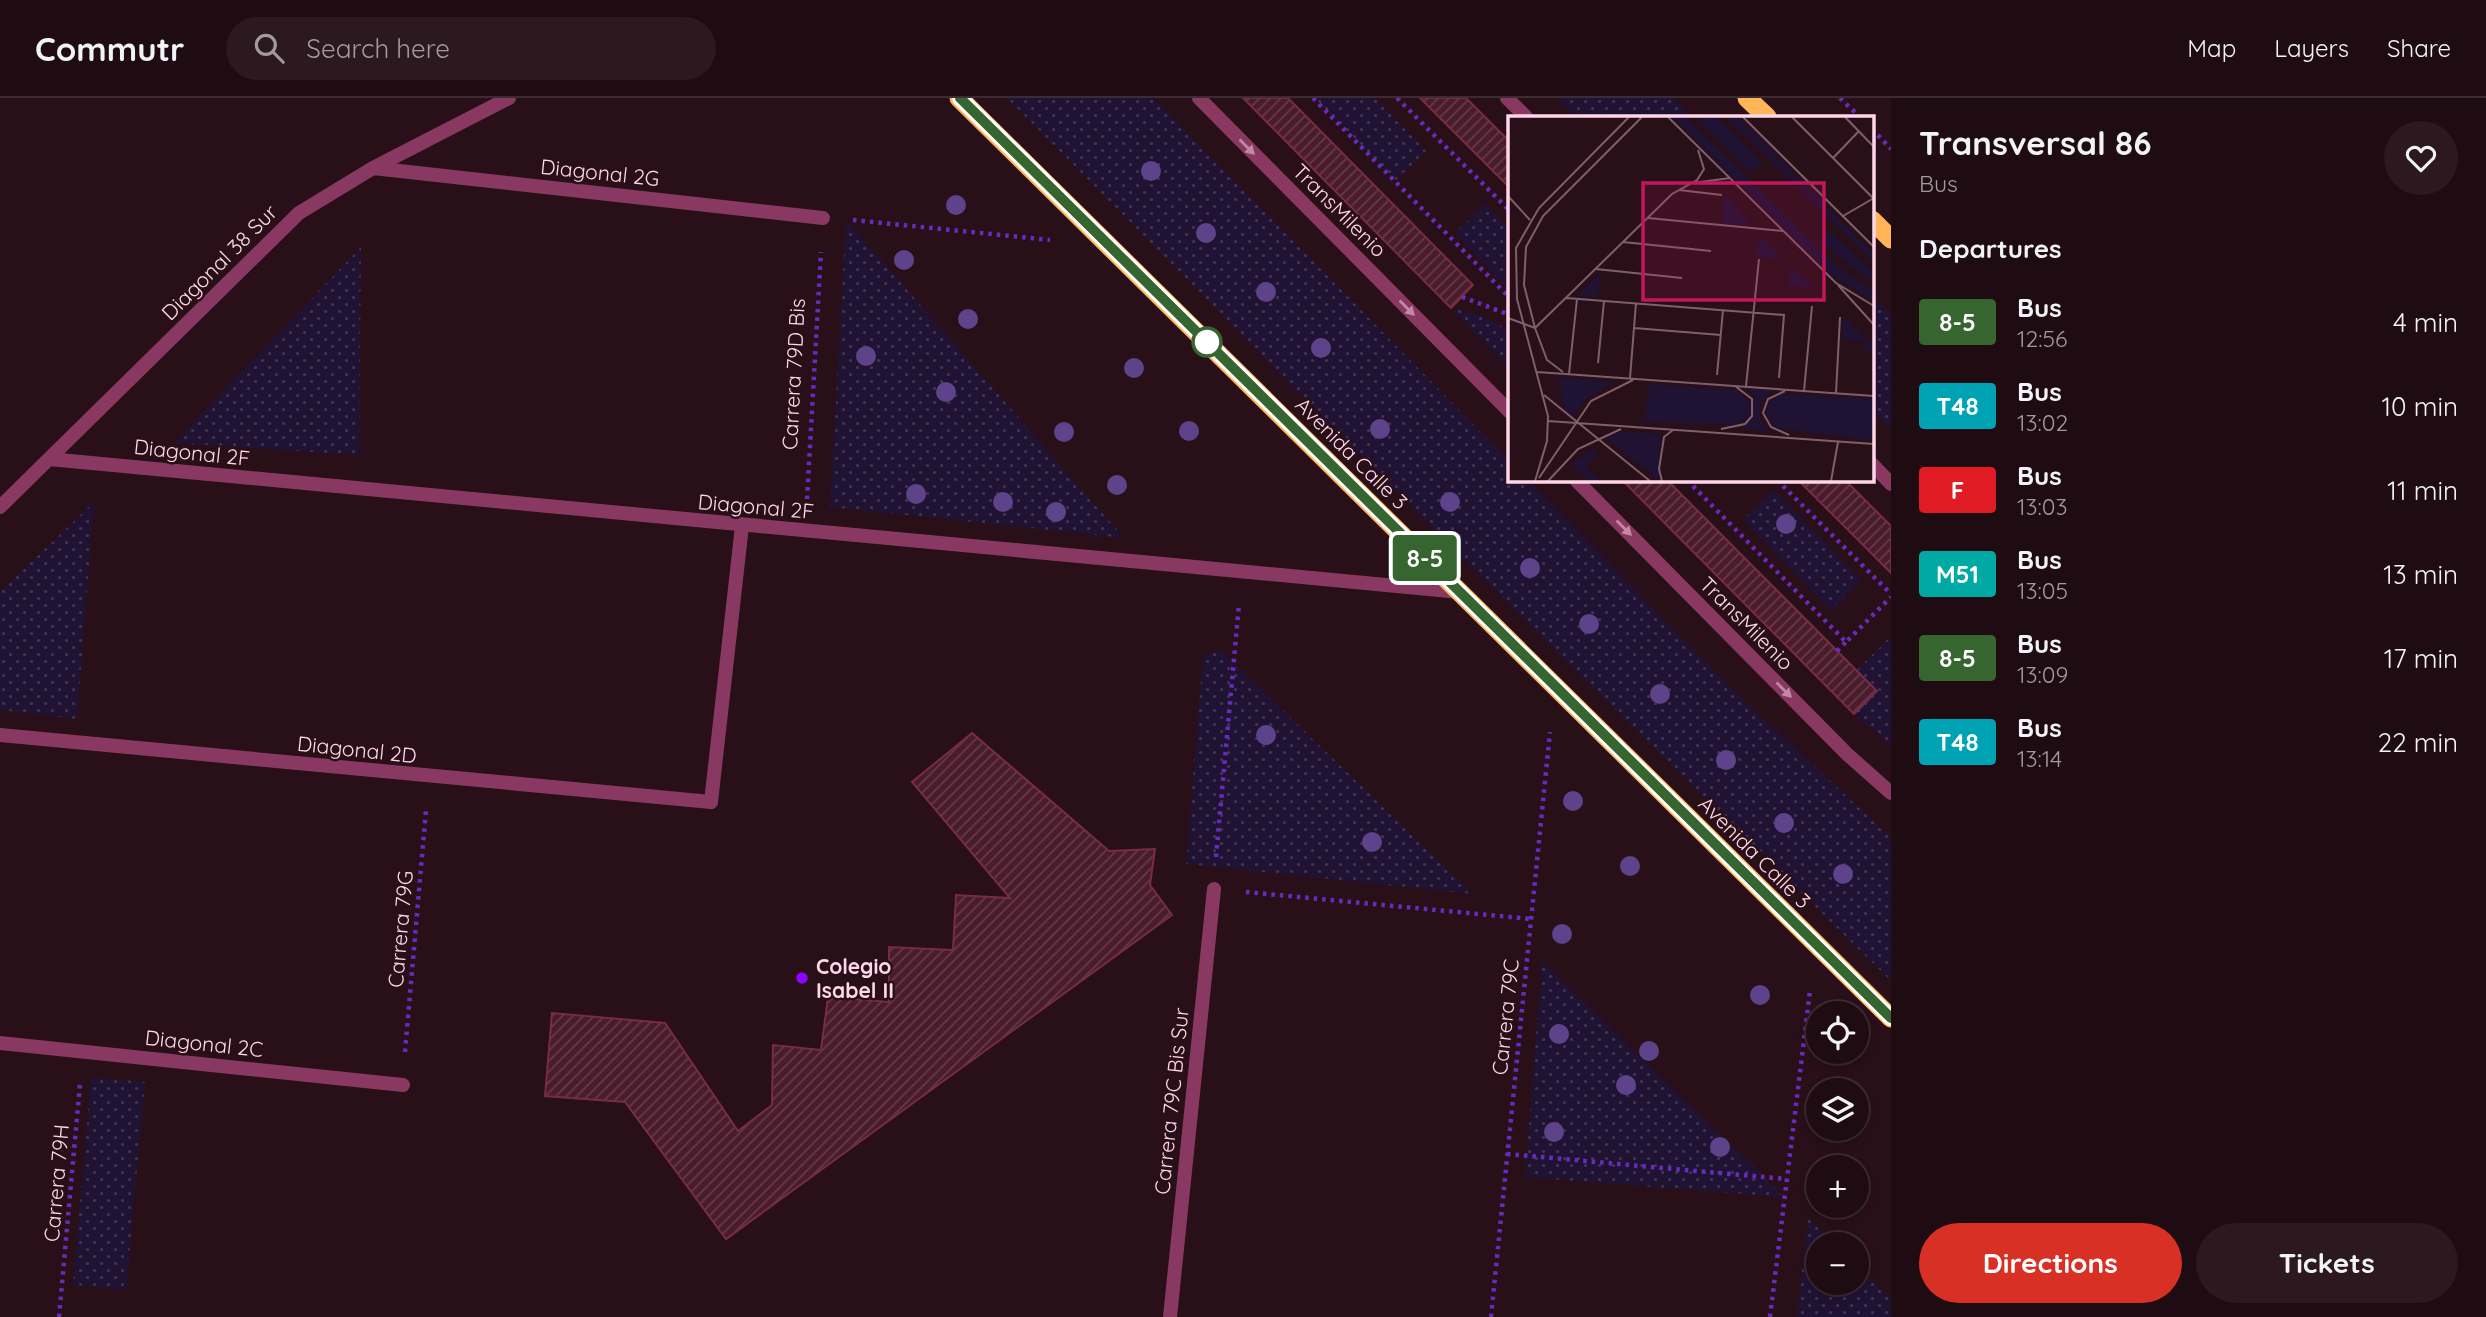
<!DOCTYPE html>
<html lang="en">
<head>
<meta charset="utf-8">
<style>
  body { margin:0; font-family:Quicksand,sans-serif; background:#2c1920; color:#f1f3f6; height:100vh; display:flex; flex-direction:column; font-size:26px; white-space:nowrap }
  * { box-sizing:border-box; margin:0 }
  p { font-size:23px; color:#a19b9f }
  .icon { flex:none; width:38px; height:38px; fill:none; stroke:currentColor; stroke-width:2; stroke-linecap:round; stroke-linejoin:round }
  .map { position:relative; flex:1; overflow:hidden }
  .panel { display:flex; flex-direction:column; background:#1f0b12; width:595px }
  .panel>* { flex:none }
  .badge { padding:0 14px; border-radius:5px; font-size:24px; line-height:46px }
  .tools { position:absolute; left:1806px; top:903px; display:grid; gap:14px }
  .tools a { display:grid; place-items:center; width:63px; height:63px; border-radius:50%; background:#1f0b12; box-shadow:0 4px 10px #0003,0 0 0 2px #3c2b32; font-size:35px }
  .map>.badge { position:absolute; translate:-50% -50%; box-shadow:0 0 0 4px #fff }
  h2 { padding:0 28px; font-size:26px; line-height:63px }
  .round { display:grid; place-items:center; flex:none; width:74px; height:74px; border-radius:37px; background:#2c1920 }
  .head { display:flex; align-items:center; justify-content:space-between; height:119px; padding:0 28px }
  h1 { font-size:33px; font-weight:700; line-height:52px }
  .cta { display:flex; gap:14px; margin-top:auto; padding:14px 28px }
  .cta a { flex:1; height:80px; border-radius:42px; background:#d93025; color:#fff; font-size:28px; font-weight:700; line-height:80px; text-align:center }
  .cta a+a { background:#2c1920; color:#f1f3f6 }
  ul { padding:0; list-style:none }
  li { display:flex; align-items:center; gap:21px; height:84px; padding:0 28px }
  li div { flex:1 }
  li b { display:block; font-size:26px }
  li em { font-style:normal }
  li .badge { min-width:77px; font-weight:700; text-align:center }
  header { display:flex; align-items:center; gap:42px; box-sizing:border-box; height:98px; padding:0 35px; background:#1f0b12; border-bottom:2px solid #3c2b32 }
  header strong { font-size:33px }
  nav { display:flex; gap:38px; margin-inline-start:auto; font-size:24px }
  .search { width:490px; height:63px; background:#2c1920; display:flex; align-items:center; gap:18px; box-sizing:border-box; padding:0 24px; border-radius:38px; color:#a19b9f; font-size:26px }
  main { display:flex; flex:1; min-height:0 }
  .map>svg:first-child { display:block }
</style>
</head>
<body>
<header>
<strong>Commutr</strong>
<div class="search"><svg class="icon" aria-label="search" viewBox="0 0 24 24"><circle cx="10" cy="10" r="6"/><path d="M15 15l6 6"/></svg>Search here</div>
<nav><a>Map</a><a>Layers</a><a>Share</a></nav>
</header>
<main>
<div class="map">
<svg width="1891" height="1219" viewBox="0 0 1891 1219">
  <defs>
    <pattern id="grass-dots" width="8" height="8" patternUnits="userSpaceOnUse" patternTransform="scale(1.75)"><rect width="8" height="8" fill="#201233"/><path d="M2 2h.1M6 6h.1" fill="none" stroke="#413451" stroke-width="1.8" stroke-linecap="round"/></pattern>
    <pattern id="building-hatch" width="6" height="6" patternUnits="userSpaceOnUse" patternTransform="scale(1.75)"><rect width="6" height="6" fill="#4a1b2a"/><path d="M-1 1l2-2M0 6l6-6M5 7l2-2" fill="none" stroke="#653b49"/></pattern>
  </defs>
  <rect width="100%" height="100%" fill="#290f18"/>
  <path fill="url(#grass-dots)" d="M 1007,0 L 1153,0 L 1509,363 L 1510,382 L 1528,382 L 1733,592 L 1891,740 L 1891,883 L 1541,539 Z
    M 1315,0 L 1375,0 L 1426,53 L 1395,83 Z
    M 1557,0 L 1674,0 L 1692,19 L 1577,19 Z
    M 1485,106 L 1509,130 L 1509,192 L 1455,135 Z
    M 846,122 L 1124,440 L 830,409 Z
    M 361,149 L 359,357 L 174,345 Z
    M 1872,198 L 1891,217 L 1891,331 L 1872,312 Z
    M 1451,210 L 1479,217 L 1509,232 L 1509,269 Z
    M 1774,392 L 1861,482 L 1831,513 L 1743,421 Z
    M 94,404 L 77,621 L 0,612 L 0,494 Z
    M 1891,538 L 1891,646 L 1854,616 L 1877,593 L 1856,573 Z
    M 1220,552 L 1233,564 L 1473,796 L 1186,766 L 1203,558 Z
    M 1542,863 L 1784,1099 L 1525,1079 Z
    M 91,979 L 145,984 L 126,1192 L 73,1187 Z
    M 1808,1120 L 1835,1146 L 1818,1146 L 1818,1185 L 1857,1185 L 1857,1168 L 1891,1201 L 1891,1219 L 1797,1219 Z"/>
  <path fill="url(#building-hatch)" stroke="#772c45" stroke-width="2" d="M 1243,0 L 1288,0 L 1473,187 L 1451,210 Z
    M 1420,0 L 1466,0 L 1510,44 L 1510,90 Z
    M 1622,382 L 1667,382 L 1877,593 L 1854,616 Z
    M 1798,382 L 1845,382 L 1891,428 L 1891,475 Z
    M 972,635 L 1109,753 L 1155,751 L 1150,787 L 1172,817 L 726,1141 L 625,1004 L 545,998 L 552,915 L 665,925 L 738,1033 L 772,1007 L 773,947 L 821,952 L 828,899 L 889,904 L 889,849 L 953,852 L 956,797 L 1010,800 L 912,684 Z"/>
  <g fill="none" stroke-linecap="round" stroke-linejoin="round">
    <path stroke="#672cbe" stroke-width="4.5" stroke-dasharray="3.5 5" stroke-linecap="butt" d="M 1313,0 L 1510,200
      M 1397,0 L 1510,113
      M 1840,0 L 1860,19
      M 1872,31 L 1891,51
      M 853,122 L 1050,142
      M 1462,199 L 1510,217
      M 1687,382 L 1846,544 L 1891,499
      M 1777,382 L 1891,496
      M 807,401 L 821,154
      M 1837,553 L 1846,544
      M 1216,759 L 1239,506
      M 1246,794 L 1531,821
      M 405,954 L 426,712
      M 1507,1056 L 1786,1081
      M 59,1219 L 80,986
      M 1491,1219 L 1550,634
      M 1770,1219 L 1810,893"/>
    <path stroke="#893961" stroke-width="14" d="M 1199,0 L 1510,314
      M 1507,0 L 1526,19
      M 1872,366 L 1891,386
      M 1576,382 L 1847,656 L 1891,695
      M 711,704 L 742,428"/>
    <path stroke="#893961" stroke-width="14" d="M 373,70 L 823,120
      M 49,361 L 1460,494
      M 0,409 L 299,115 L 373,70 L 509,0
      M 0,637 L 711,704
      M 0,945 L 403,987
      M 1170,1219 L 1214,791"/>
    <path stroke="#ffb558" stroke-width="19" d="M 959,0 L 1891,920
      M 1747,0 L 1767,19
      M 1872,122 L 1891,141"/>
  </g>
  <g fill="#5d438a">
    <circle cx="1151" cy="73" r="10"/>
    <circle cx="956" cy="107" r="10"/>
    <circle cx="1206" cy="135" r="10"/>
    <circle cx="904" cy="162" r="10"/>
    <circle cx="1266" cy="194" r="10"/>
    <circle cx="968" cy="221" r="10"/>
    <circle cx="1321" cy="250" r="10"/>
    <circle cx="866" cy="258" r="10"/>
    <circle cx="1134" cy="270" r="10"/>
    <circle cx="946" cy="294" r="10"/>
    <circle cx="1380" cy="331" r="10"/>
    <circle cx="1189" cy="333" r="10"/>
    <circle cx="1064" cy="334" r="10"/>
    <circle cx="1117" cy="387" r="10"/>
    <circle cx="916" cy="396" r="10"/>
    <circle cx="1003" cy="404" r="10"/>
    <circle cx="1450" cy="404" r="10"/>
    <circle cx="1056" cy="414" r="10"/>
    <circle cx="1786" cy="426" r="10"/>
    <circle cx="1530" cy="470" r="10"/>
    <circle cx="1589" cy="526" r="10"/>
    <circle cx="1660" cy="596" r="10"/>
    <circle cx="1266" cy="637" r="10"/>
    <circle cx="1726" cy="662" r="10"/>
    <circle cx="1573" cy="703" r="10"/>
    <circle cx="1784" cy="725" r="10"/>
    <circle cx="1372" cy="744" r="10"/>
    <circle cx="1630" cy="768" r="10"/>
    <circle cx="1843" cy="776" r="10"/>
    <circle cx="1562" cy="836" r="10"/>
    <circle cx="1760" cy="897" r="10"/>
    <circle cx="1559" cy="936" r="10"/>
    <circle cx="1649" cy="953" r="10"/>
    <circle cx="1626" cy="987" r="10"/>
    <circle cx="1554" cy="1034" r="10"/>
    <circle cx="1720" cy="1049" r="10"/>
  </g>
  <defs><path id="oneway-solid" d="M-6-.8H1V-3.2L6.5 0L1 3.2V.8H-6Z" transform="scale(1.75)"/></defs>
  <g fill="#c488a4">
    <use href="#oneway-solid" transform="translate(1247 49) rotate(45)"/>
    <use href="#oneway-solid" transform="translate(1407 210) rotate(45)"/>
    <use href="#oneway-solid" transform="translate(1624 430) rotate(45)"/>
    <use href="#oneway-solid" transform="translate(1784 592) rotate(45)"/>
  </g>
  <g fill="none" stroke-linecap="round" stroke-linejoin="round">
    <defs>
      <path id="line" d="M 960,0 L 1891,920"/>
    </defs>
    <use href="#line" stroke="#fff" stroke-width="16"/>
    <use href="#line" stroke="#36652f" stroke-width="10"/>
  </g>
  <circle fill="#fff" stroke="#36652f" stroke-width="3.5" cx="1207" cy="244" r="14"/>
  <circle fill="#9203ff" stroke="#290f18" stroke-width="2.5" cx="802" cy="880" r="7"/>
  <g text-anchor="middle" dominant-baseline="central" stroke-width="5" stroke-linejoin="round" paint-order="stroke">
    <g font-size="21" fill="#ffd7e8" stroke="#290f18">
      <text transform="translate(600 74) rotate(6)">Diagonal 2G</text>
      <text transform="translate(1340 112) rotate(45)">TransMilenio</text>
      <text transform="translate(219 164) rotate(-45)">Diagonal 38 Sur</text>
      <text transform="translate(793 276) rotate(-87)">Carrera 79D Bis</text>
      <text transform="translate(192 354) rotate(6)">Diagonal 2F</text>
      <text transform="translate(1352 355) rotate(45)">Avenida Calle 3</text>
      <text transform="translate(756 408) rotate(5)">Diagonal 2F</text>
      <text transform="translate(1747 525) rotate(45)">TransMilenio</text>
      <text transform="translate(357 651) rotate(6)">Diagonal 2D</text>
      <text transform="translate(1755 754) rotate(45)">Avenida Calle 3</text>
      <text transform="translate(400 831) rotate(-85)">Carrera 79G</text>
      <text transform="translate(1505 919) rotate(-84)">Carrera 79C</text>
      <text transform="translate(204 945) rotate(6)">Diagonal 2C</text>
      <text transform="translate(1171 1003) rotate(-84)">Carrera 79C Bis Sur</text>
      <text transform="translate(56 1085) rotate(-85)">Carrera 79H</text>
    </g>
    <g font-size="21" font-weight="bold" fill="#ffd7e8" stroke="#290f18" text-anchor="start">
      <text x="816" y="868">Colegio<tspan x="816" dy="24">Isabel II</tspan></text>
    </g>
  </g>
  <g transform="translate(1508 18)">
    <rect width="366" height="366" fill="#290f18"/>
    <path d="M 165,1 L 178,1 L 329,150 L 366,176 L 366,186 L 320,156 ZM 187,1 L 209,1 L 254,46 L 251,50 L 241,44 L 249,52 L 243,57 ZM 218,1 L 230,1 L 366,138 L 366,147 ZM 216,79 L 243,109 L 214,107 ZM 318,116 L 323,116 L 366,156 L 366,168 L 312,126 ZM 252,120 L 276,143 L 248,141 ZM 283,150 L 306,172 L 281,170 ZM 92,157 L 90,181 L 69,180 ZM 335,200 L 366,231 L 366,235 L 356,234 L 357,226 L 334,223 ZM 50,261 L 106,266 L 81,281 L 65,299 L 57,294 ZM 141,268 L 229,274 L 243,290 L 239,303 L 226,309 L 137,306 ZM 241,272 L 265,274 L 252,289 L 252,302 L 261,315 L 232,313 L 237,311 L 247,282 ZM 274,278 L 366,283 L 366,325 L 268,312 L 258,297 L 261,286 ZM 113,316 L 153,318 L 151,365 L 97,321 ZM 82,334 L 89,335 L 79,352 L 93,365 L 80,365 L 64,348 Z" fill="#201233"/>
    <path fill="none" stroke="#7f5f6b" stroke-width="2" d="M 160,1 L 328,167 L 366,190M 235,1 L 366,131M 284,1 L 366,83M 337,1 L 366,31M 325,42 L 351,15M 185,67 L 222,62M 171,74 L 214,79M 0,80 L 22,104M 335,100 L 366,82M 140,102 L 275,115M 115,126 L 203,135M 88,153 L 174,162M 330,169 L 366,209M 58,182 L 276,199 L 271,262M 0,202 L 27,212 L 164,78 L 189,64 L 196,53 L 190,34M 126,212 L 213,219M 90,247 L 96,185M 29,256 L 366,280M 55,256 L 39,244 L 27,212 L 16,169 L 18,131 L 35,100 L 134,1M 61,258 L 69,183M 209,259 L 215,194M 122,262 L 128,187M 238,270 L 251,143M 277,275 L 260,283 L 255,297 L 263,311 L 281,319M 296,275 L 304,190M 328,277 L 332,201M 36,279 L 142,365M 40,305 L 366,328M 213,313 L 237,308 L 244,300 L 244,283 L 227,270M 31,362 L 83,285 L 125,264M 27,365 L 39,325 L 40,300 L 9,183 L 8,132 L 31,92 L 121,1M 40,365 L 70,333 L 113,313M 154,365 L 151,353 L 156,321 L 165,314M 323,365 L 330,326"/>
    <path fill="#c2185b" fill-opacity="0.15" stroke="#c2185b" stroke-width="3.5" d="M 135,67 L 316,67 L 316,184 L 135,184 Z"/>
    <rect width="366" height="366" fill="none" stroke="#ffd7e8" stroke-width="3.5"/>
  </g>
</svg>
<div class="tools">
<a><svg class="icon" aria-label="locate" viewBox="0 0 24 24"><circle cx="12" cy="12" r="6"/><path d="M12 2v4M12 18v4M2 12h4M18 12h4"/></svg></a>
<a><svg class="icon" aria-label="layers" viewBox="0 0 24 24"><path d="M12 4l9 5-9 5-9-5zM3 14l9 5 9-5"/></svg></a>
<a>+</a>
<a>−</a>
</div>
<b class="badge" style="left:1425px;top:460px;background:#36652f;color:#fff">8-5</b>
</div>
<section class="panel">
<div class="head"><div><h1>Transversal 86</h1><p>Bus</p></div><a class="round"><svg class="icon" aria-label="heart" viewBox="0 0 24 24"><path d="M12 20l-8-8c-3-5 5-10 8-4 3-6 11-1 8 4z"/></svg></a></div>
<h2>Departures</h2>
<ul>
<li><span class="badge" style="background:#36652f;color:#fff">8-5</span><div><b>Bus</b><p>12:56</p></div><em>4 min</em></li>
<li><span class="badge" style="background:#00a3b4;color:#fff">T48</span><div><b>Bus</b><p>13:02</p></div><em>10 min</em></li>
<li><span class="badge" style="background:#e01b24;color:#fff">F</span><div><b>Bus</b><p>13:03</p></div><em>11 min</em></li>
<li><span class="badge" style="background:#00a9a4;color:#fff">M51</span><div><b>Bus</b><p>13:05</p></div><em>13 min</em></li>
<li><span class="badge" style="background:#36652f;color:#fff">8-5</span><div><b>Bus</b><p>13:09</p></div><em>17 min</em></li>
<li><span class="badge" style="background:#00a3b4;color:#fff">T48</span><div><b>Bus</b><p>13:14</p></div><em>22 min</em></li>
</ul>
<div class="cta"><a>Directions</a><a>Tickets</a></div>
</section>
</main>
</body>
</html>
